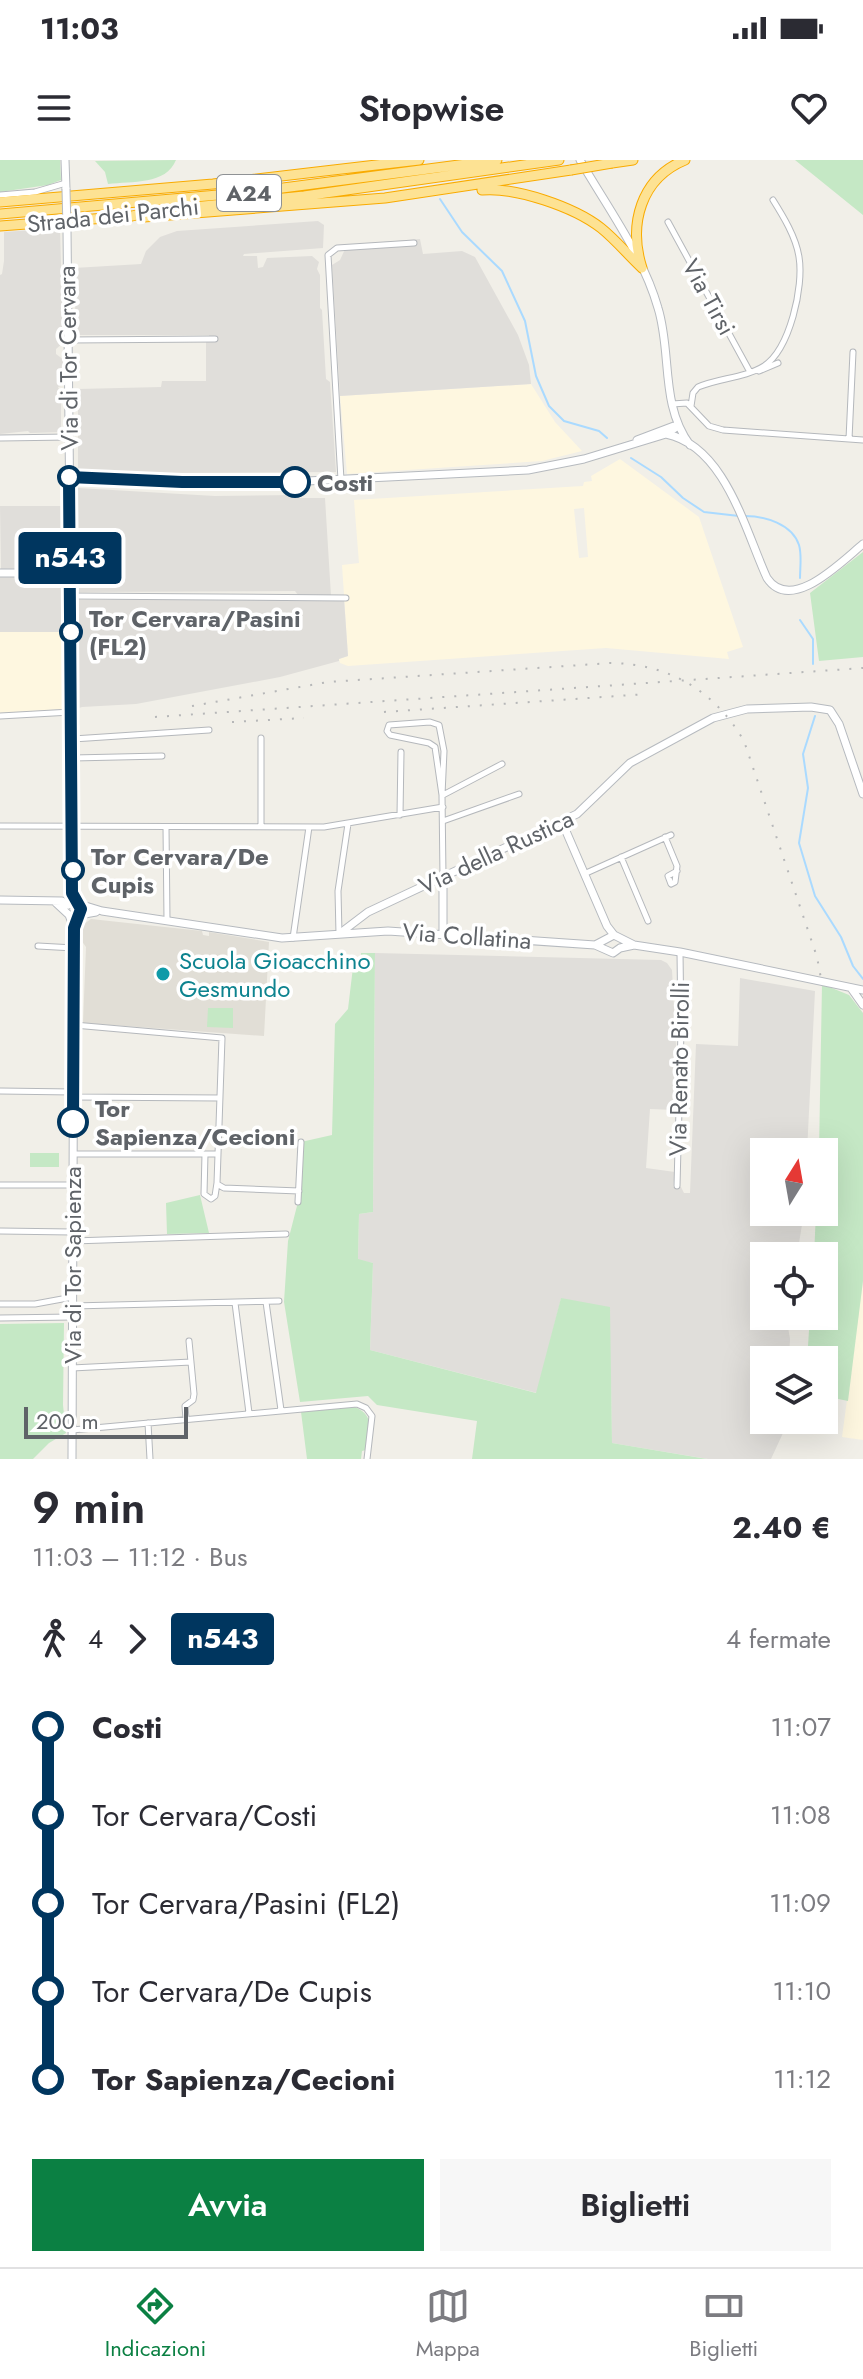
<!DOCTYPE html>
<html lang="it">
<head>
<meta charset="utf-8">
<style>
  body { margin:0; font-family:Jost,sans-serif; background:#f7f7f7; color:#2b2b33; height:100vh; display:flex; flex-direction:column; font-size:30px; white-space:nowrap }
  * { box-sizing:border-box; margin:0 }
  p { font-size:26px; color:#7c7c81 }
  .icon { flex:none; width:44px; height:44px; fill:none; stroke:currentColor; stroke-width:2; stroke-linecap:round; stroke-linejoin:round }
  .map { position:relative; height:1299px; overflow:hidden }
  .details { display:flex; flex-direction:column; background:#fff; flex:1 }
  .details>* { flex:none }
  .badge { padding:0 16px; border-radius:6px; font-size:28px; line-height:52px }
  .needle { width:52px; rotate:11deg }
  .controls { position:absolute; left:750px; top:978px; display:grid; gap:16px }
  .controls a { display:grid; place-items:center; width:88px; height:88px; border-radius:0px; background:#fff; box-shadow:0 8px 32px #0002; font-size:40px }
  .scale { position:absolute; left:24px; bottom:20px; width:164px; box-sizing:border-box; padding-left:8px; border:4px solid #5f6368; border-top:0; font-size:22px; line-height:28px; white-space:nowrap; color:#5f6368; -webkit-text-stroke:6px #fff; paint-order:stroke }
  .map>.badge { position:absolute; translate:-50% -50%; box-shadow:0 0 0 4px #fff }
  .legs { display:flex; align-items:center; gap:12px; height:88px; padding:0 32px; font-size:26px }
  .legs p { margin-inline-start:auto }
  .headline { display:flex; align-items:center; justify-content:space-between; height:136px; padding:0 32px }
  h1 { font-size:44px; font-weight:600; line-height:60px }
  .action { display:flex; gap:16px; margin-top:auto; padding:16px 32px }
  .action a { flex:1; height:92px; border-radius:0px; background:#0b8043; color:#fff; font-size:32px; font-weight:600; line-height:92px; text-align:center }
  .action a+a { background:#f7f7f7; color:#2b2b33 }
  ul { padding:0 32px; list-style:none }
  li { display:flex; align-items:center; gap:28px; height:88px; font-size:30px }
  li i { display:grid; place-items:center; width:12px; height:100%; margin:0 10px; background:currentColor }
  li i::after { content:''; width:20px; height:20px; margin:-10px; border:6px solid; border-radius:50%; background:#fff }
  li p { margin-inline-start:auto }
  li:first-child i { background:linear-gradient(#0000 50%,currentColor 0) }
  li:last-child i { background:linear-gradient(currentColor 50%,#0000 0) }
  .status { display:flex; justify-content:space-between; align-items:center; height:56px; padding:0 40px; background:#fff; direction:ltr }
  .status svg { height:22px; fill:currentColor }
  header { display:flex; justify-content:space-between; align-items:center; height:104px; padding:0 32px; background:#fff; font-size:36px; font-weight:600 }
  .dock { display:flex; justify-content:space-around; align-items:center; height:112px; border-top:2px solid #e1e1e2; background:#fff; font-size:22px; color:#7c7c81 }
  .dock a { display:grid; justify-items:center; gap:4px }
  .dock .current { color:#0b8043 }
  .map>svg:first-child { display:block }
</style>
</head>
<body>
<div class="status"><b>11:03</b><svg viewBox="0 0 49 12"><path d="M0 12V9h3v3zM5 12V6h3v6zM10 12V3h3v9zM15 12V0h3v12zM26 1h20v11H26zM47 4h2v5h-2z"/></svg></div>
<header><svg class="icon" aria-label="menu" viewBox="0 0 24 24"><path d="M4 6h16M4 12h16M4 18h16"/></svg>Stopwise<svg class="icon" aria-label="heart" viewBox="0 0 24 24"><path d="M12 20l-8-8c-3-5 5-10 8-4 3-6 11-1 8 4z"/></svg></header>
<div class="map">
<svg width="863" height="1299" viewBox="0 0 863 1299">
  <rect width="100%" height="100%" fill="#f1efe8"/>
  <path fill="#fef7e0" fill-rule="evenodd" d="M 531,224 L 555,262 L 582,291 L 542,301 L 347,314 L 340,236 Z
    M 620,299 L 699,357 L 743,487 L 727,492 L 729,499 L 606,488 L 348,506 L 340,503 L 339,499 L 348,496 L 342,405 L 359,403 L 354,340 L 583,326 L 584,322 L 592,321 L 591,316 ZM 584,348 L 588,397 L 579,398 L 574,349 Z
    M 63,472 L 64,549 L 0,553 L 0,472 Z
    M 863,1121 L 863,1280 L 842,1277 Z"/>
  <path fill="#e0deda" d="M 318,61 L 324,65 L 323,88 L 244,94 L 243,96 L 257,96 L 258,108 L 263,107 L 267,98 L 312,96 L 319,102 L 317,109 L 320,115 L 320,148 L 322,150 L 326,219 L 330,222 L 336,312 L 165,313 L 78,310 L 78,229 L 161,227 L 162,221 L 206,221 L 206,182 L 209,179 L 209,175 L 76,175 L 74,108 L 141,104 L 146,91 L 160,77 L 177,71 Z
    M 60,68 L 63,183 L 56,189 L 56,194 L 64,200 L 64,225 L 58,227 L 61,235 L 61,272 L 30,273 L 28,271 L 0,274 L 0,115 L 2,114 L 4,101 L 4,72 Z
    M 420,79 L 423,94 L 462,91 L 475,97 L 518,175 L 529,205 L 531,224 L 340,236 L 332,105 L 340,100 L 347,85 Z
    M 78,328 L 215,336 L 295,335 L 296,338 L 325,338 L 331,436 L 298,435 L 295,431 L 79,432 Z
    M 0,346 L 62,346 L 62,408 L 1,409 Z
    M 0,417 L 63,417 L 63,472 L 0,472 Z
    M 344,439 L 348,496 L 339,499 L 339,501 L 280,517 L 136,544 L 82,547 L 79,548 L 80,564 L 77,571 L 79,440 Z
    M 375,793 L 661,800 L 667,803 L 672,810 L 676,885 L 675,950 L 650,949 L 646,1008 L 675,1012 L 673,1027 L 681,1027 L 684,1033 L 690,1033 L 696,884 L 738,886 L 740,818 L 815,831 L 807,992 L 764,992 L 764,1052 L 804,1052 L 797,1096 L 764,1096 L 764,1156 L 799,1156 L 787,1161 L 790,1179 L 789,1200 L 764,1200 L 764,1260 L 789,1260 L 771,1299 L 708,1299 L 612,1283 L 611,1221 L 561,1139 L 537,1233 L 370,1190 L 373,1103 L 358,1100 L 359,1054 L 373,1052 Z"/>
  <path fill="#e1ded6" d="M 91,759 L 202,771 L 203,775 L 209,776 L 209,772 L 269,782 L 264,876 L 83,863 L 86,787 L 81,780 L 80,773 L 81,766 Z"/>
  <path fill="#c5e8c5" d="M 0,0 L 60,0 L 61,20 L 48,25 L 0,32 Z
    M 176,0 C 166,25 132,21 108,24 L 105,12 L 95,1 Z
    M 795,0 L 863,0 L 863,55 Z
    M 863,392 L 863,497 L 819,501 L 810,433 Z
    M 361,793 L 375,793 L 373,1052 L 359,1054 L 358,1099 L 373,1103 L 370,1190 L 536,1233 L 561,1138 L 610,1147 L 612,1283 L 707,1299 L 472,1299 L 477,1261 L 377,1245 L 368,1236 L 300,1242 L 284,1142 L 288,1081 L 298,1042 L 301,982 L 332,975 L 335,864 L 348,849 L 353,807 L 361,807 Z
    M 822,824 L 849,835 L 863,853 L 863,1121 L 848,1241 L 824,1236 L 824,1200 L 807,1200 L 810,1156 L 824,1156 L 824,1096 L 814,1096 L 816,1052 L 824,1052 L 824,992 L 819,992 Z
    M 208,848 L 233,848 L 233,868 L 207,867 Z
    M 30,993 L 59,993 L 59,1007 L 30,1007 Z
    M 200,1035 L 209,1073 L 167,1074 L 166,1043 Z
    M 64,1163 L 63,1245 L 66,1273 L 49,1283 L 33,1299 L 0,1299 L 0,1164 Z
    M 355,1247 C 376,1256 369,1271 366,1290 L 362,1291 L 361,1299 L 307,1299 L 301,1252 Z"/>
  <g fill="none" stroke-linecap="round" stroke-linejoin="round">
    <path stroke="#aadaff" stroke-width="2" d="M 440,39 L 462,72 L 502,111 L 525,161 L 536,216 L 549,246 L 564,261 L 599,271 L 607,278
      M 631,298 L 661,317 L 683,338 L 704,352 L 739,356
      M 745,356 C 765,356 792,364 799,385 C 802,395 800,408 800,418
      M 800,460 L 813,479 L 813,504
      M 815,556 L 803,594 L 808,628 L 799,683 L 815,736 L 841,777 L 853,806 L 863,819"/>
    <defs>
      <path id="street" d="M 0,35 L 35,32 L 66,23
        M 668,62 L 750,212
        M 68,180 L 215,179
        M 759,211 L 778,203
        M 672,244 L 687,243 L 709,266 L 723,270 L 863,280
        M 691,246 L 693,233 L 698,227 C 719,218 745,218 764,206 C 790,189 804,126 799,97 C 796,77 783,56 773,40
        M 0,278 L 69,277
        M 849,279 L 853,192
        M 341,320 L 328,95 L 337,88 L 414,83
        M 70,436 L 346,438
        M 0,556 L 71,552
        M 261,578 L 261,667
        M 73,579 L 209,570
        M 73,598 L 162,596
        M 442,635 L 444,591 L 439,565 L 430,562 L 389,565 L 387,571 L 390,575 L 429,583 L 435,587 L 442,635 L 443,717
        M 443,635 L 502,604
        M 400,655 L 401,592
        M 443,661 L 519,634
        M 0,666 L 324,667 L 443,647
        M 166,667 L 167,760
        M 665,677 L 677,706 L 675,722 L 671,724 L 668,716 L 677,711
        M 621,697 L 648,761
        M 584,714 L 671,675
        M 339,774 L 338,731 L 348,664
        M 293,778 L 309,667
        M 38,786 L 74,788
        M 74,865 L 222,878 L 217,1023 L 215,1036 L 211,1039 L 204,1034 L 205,994
        M 0,931 L 73,932
        M 73,937 L 220,938
        M 73,994 L 218,994
        M 217,1024 L 224,1028 L 299,1031
        M 0,1025 L 72,1025
        M 677,1026 L 681,870 L 680,792
        M 298,1042 L 301,982
        M 0,1071 L 72,1072
        M 73,1081 L 286,1074
        M 266,1142 L 281,1250
        M 235,1143 L 249,1253
        M 0,1144 L 35,1144 L 73,1137
        M 73,1146 L 279,1141
        M 0,1158 L 73,1157
        M 72,1208 L 191,1202
        M 186,1259 L 185,1246 L 193,1240 L 194,1234 L 189,1181
        M 148,1263 L 150,1299
        M 72,1270 L 357,1244 L 366,1248 L 372,1256 L 367,1299"/>
      <path id="secondary" d="M 65,0 L 66,29
        M 580,0 C 607,47 643,95 658,148 C 672,193 660,245 690,285
        M 67,69 L 73,667 L 72,731 L 70,743
        M 666,274 C 725,286 745,370 767,418 C 791,454 841,402 863,384
        M 637,280 L 674,266
        M 69,317 L 182,322 L 307,321 L 528,310 L 584,299 L 666,274 L 678,266
        M 0,413 L 70,413
        M 562,662 L 607,766 L 614,775
        M 73,735 L 79,744 L 102,751 L 282,778 L 388,771 L 595,785 L 613,793 L 620,788 L 634,785
        M 0,740 L 62,741 L 68,745
        M 55,742 L 69,755 L 74,768
        M 339,774 L 368,752 L 577,654 L 630,603 L 713,558 L 747,549 L 811,547 L 830,550 L 839,564 L 863,634
        M 443,774 L 443,718
        M 595,785 L 614,775 L 634,785 L 680,792 L 863,830
        M 851,828 L 863,845
        M 72,1299 L 74,768 L 79,755 L 96,752"/>
      <path id="highway" d="M 612,3 L 633,0
        M 482,30 C 516,27 574,47 601,68 C 616,80 628,95 642,108
        M 0,42 L 213,24 L 419,0
        M 0,54 L 252,32 L 497,0
        M 144,57 L 385,38 L 571,10
        M 0,66 L 132,56 L 154,51 L 304,36 L 559,0
        M 642,108 C 628,64 641,18 685,0"/>
    </defs>
    <use href="#street" stroke="#b5b8bc" stroke-width="7"/>
    <use href="#secondary" stroke="#b6babf" stroke-width="9"/>
    <use href="#highway" stroke="#f9ab00" stroke-width="11"/>
    <use href="#street" stroke="#fff" stroke-width="5"/>
    <use href="#secondary" stroke="#fff" stroke-width="7"/>
    <use href="#highway" stroke="#fde293" stroke-width="9"/>
    <path stroke="#b6b7b8" stroke-width="2" stroke-dasharray="2 10" stroke-linecap="butt" d="M 192,546 L 328,522 L 611,503 C 669,504 714,530 744,581 L 817,797 L 822,824
      M 384,552 L 647,534
      M 155,557 L 863,508
      M 232,562 L 304,558"/>
    <defs>
      <path id="secondary-bridge" d="M 66,29 L 67,69"/>
      <path id="highway-bridge" d="M 571,10 L 612,3"/>
    </defs>
    <use href="#secondary-bridge" stroke="#b6babf" stroke-width="9" stroke-linecap="butt"/>
    <use href="#highway-bridge" stroke="#f9ab00" stroke-width="11" stroke-linecap="butt"/>
    <use href="#secondary-bridge" stroke="#fff" stroke-width="7"/>
    <use href="#highway-bridge" stroke="#fde293" stroke-width="9"/>
  </g>
  <g fill="none" stroke-linecap="round" stroke-linejoin="round">
    <defs>
      <path id="line-1" d="M 73,962 L 74,768 L 81,749 L 72,733 L 69,317 L 182,322 L 295,322"/>
    </defs>
    <use href="#line-1" stroke="#fff" stroke-width="18"/>
    <use href="#line-1" stroke="#00365f" stroke-width="12"/>
  </g>
  <g fill="#fff" stroke="#00365f" stroke-width="4">
    <circle cx="69" cy="317" r="10"/>
    <circle cx="295" cy="322" r="14"/>
    <circle cx="71" cy="472" r="10"/>
    <circle cx="73" cy="710" r="10"/>
    <circle cx="73" cy="962" r="14"/>
  </g>
  <circle fill="#0f9aa8" stroke="#fff" stroke-width="3" cx="163" cy="814" r="8"/>
  <g text-anchor="middle" dominant-baseline="central" stroke-width="7" stroke-linejoin="round" paint-order="stroke">
    <rect fill="#fff" stroke="#8f9295" stroke-width="2" x="217" y="15" width="64" height="36" rx="6"/>
    <g font-size="22" font-weight="bold" fill="#5f6368">
      <text x="249" y="33">A24</text>
    </g>
    <g font-size="24" fill="#5f6368" stroke="#fff">
      <text transform="translate(113 55) rotate(-6)">Strada dei Parchi</text>
      <text transform="translate(709 137) rotate(61)">Via Tirsi</text>
      <text transform="translate(68 198) rotate(-91)">Via di Tor Cervara</text>
      <text transform="translate(496 692) rotate(-25)">Via della Rustica</text>
      <text transform="translate(467 776) rotate(4)">Via Collatina</text>
      <text transform="translate(679 909) rotate(-89)">Via Renato Birolli</text>
      <text transform="translate(72 1105) rotate(-90)">Via di Tor Sapienza</text>
    </g>
    <g font-size="24" font-weight="bold" fill="#5f6368" stroke="#fff" text-anchor="start">
      <text x="317" y="322">Costi</text>
      <text x="89" y="458">Tor Cervara/Pasini<tspan x="89" dy="28">(FL2)</tspan></text>
      <text x="91" y="696">Tor Cervara/De<tspan x="91" dy="28">Cupis</tspan></text>
      <text x="95" y="948">Tor<tspan x="95" dy="28">Sapienza/Cecioni</tspan></text>
    </g>
    <g font-size="24" fill="#0d838f" stroke="#fff" text-anchor="start">
      <text x="179" y="800">Scuola Gioacchino<tspan x="179" dy="28">Gesmundo</tspan></text>
    </g>
  </g>
</svg>
<div class="controls">
<a><svg class="needle" viewBox="-14 -14 28 28"><path d="M0-13l5 13h-10z" fill="#e53935"/><path d="M0 13l5-13h-10z" fill="#7c7c81"/></svg></a>
<a><svg class="icon" aria-label="locate" viewBox="0 0 24 24"><circle cx="12" cy="12" r="6"/><path d="M12 2v4M12 18v4M2 12h4M18 12h4"/></svg></a>
<a><svg class="icon" aria-label="layers" viewBox="0 0 24 24"><path d="M12 4l9 5-9 5-9-5zM3 14l9 5 9-5"/></svg></a>
</div>
<div class="scale">200 m</div>
<b class="badge" style="left:70px;top:398px;background:#00365f;color:#fff">n543</b>
</div>
<section class="details">
<div class="headline"><div><h1>9 min</h1><p>11:03 – 11:12 · Bus</p></div><b>2.40 €</b></div>
<div class="legs"><svg class="icon" aria-label="walk" viewBox="0 0 24 24"><circle cx="13" cy="4" r="2"/><path d="M13 8l-2 6 4 7M11 14l-3 7M7 12l3-4h3l4 4"/></svg>4<svg class="icon" aria-label="forward" viewBox="0 0 24 24"><path d="M9 5l7 7-7 7"/></svg><b class="badge" style="background:#00365f;color:#fff">n543</b><p>4 fermate</p></div>
<ul>
<li><i style="color:#00365f"></i><b>Costi</b><p>11:07</p></li>
<li><i style="color:#00365f"></i><span>Tor Cervara/Costi</span><p>11:08</p></li>
<li><i style="color:#00365f"></i><span>Tor Cervara/Pasini (FL2)</span><p>11:09</p></li>
<li><i style="color:#00365f"></i><span>Tor Cervara/De Cupis</span><p>11:10</p></li>
<li><i style="color:#00365f"></i><b>Tor Sapienza/Cecioni</b><p>11:12</p></li>
</ul>
<div class="action"><a>Avvia</a><a>Biglietti</a></div>
</section>
<nav class="dock">
<a class="current"><svg class="icon" aria-label="directions" viewBox="0 0 24 24"><path d="M12 3l9 9-9 9-9-9zM9 14v-3h6M13 9l2 2-2 2"/></svg>Indicazioni</a>
<a><svg class="icon" aria-label="map" viewBox="0 0 24 24"><path d="M3 6l6-2 6 2 6-2v14l-6 2-6-2-6 2zM9 4v14M15 6v14"/></svg>Mappa</a>
<a><svg class="icon" aria-label="tickets" viewBox="0 0 24 24"><path d="M3 7h18v10H3zM15 7v10"/></svg>Biglietti</a>
</nav>
</body>
</html>
